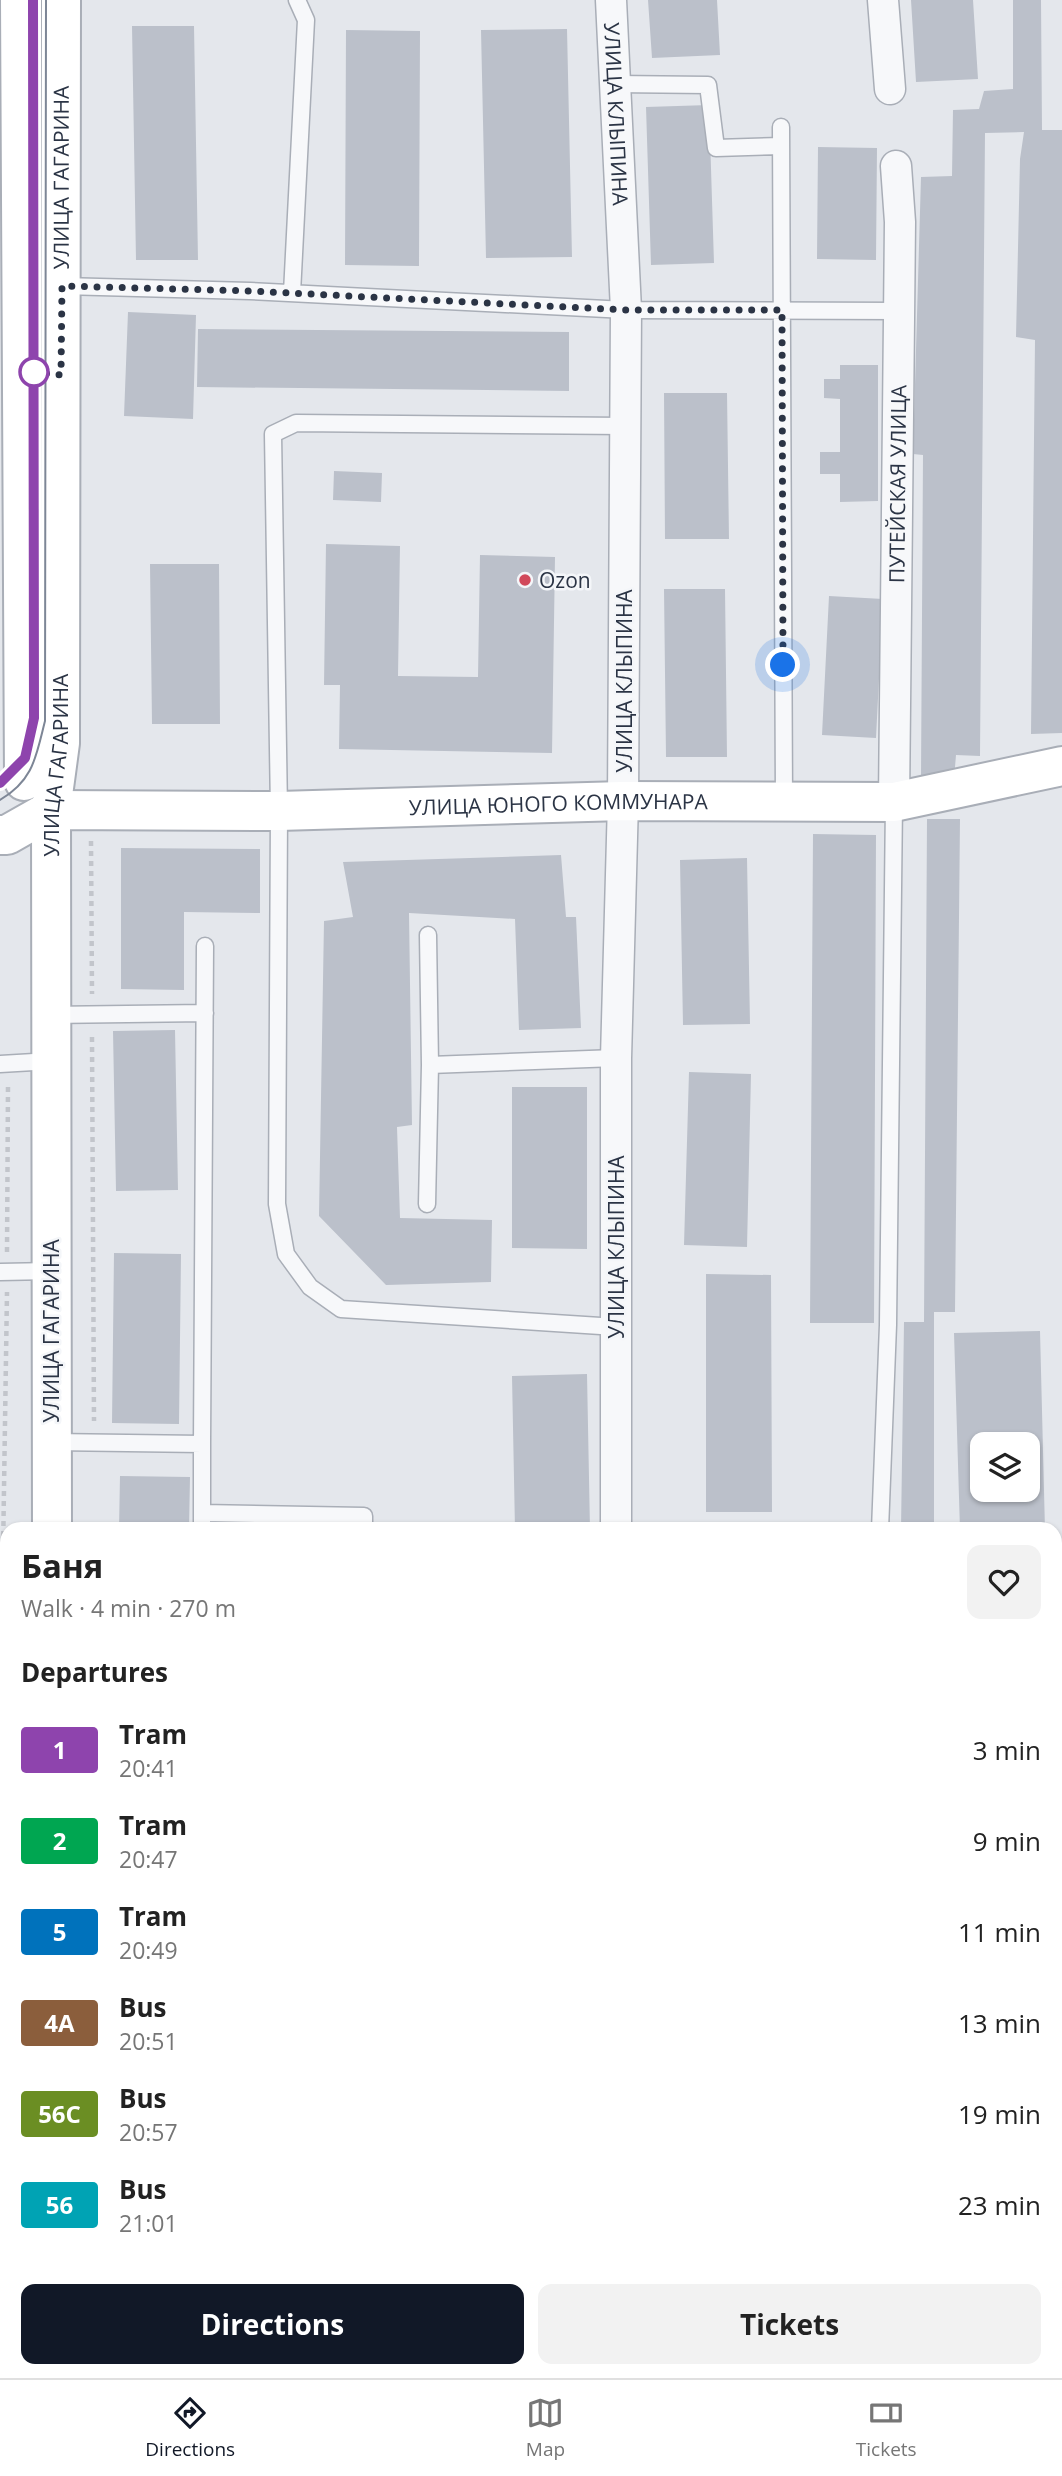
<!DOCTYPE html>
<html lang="en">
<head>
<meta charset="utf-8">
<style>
  body { margin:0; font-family:"Open Sans",sans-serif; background:#f2f2f2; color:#222; height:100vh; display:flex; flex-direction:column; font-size:26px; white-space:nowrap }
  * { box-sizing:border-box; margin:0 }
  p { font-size:23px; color:#767676 }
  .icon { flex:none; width:38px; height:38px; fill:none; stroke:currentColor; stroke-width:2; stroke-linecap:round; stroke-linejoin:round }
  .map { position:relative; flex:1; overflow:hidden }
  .drawer { position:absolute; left:0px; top:1522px; width:1062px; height:856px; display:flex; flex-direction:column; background:#fff; border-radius:21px 21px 0 0; box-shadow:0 2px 5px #0004 }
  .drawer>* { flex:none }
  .badge { padding:0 14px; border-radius:5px; font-size:24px; line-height:46px }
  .fabs { position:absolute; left:970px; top:1432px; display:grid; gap:14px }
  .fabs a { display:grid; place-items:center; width:70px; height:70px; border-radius:14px; background:#fff; box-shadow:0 2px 5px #0004; font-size:35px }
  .you { position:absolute; width:35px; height:35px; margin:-18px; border:5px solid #fff; border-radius:50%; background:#1a73e8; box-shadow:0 0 0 10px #1a73e833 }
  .map>.badge { position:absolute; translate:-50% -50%; box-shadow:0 0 0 4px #fff }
  h2 { padding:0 21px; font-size:26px; line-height:63px }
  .round { display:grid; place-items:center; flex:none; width:74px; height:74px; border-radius:14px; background:#f2f2f2 }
  .summary { display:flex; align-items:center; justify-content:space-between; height:119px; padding:0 21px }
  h1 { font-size:33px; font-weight:700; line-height:52px }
  .button { display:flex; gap:14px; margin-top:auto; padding:14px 21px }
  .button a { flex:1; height:80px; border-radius:14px; background:#111827; color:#fff; font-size:28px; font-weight:700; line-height:80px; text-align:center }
  .button a+a { background:#f2f2f2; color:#222 }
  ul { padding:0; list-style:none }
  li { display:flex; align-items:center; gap:21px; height:91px; padding:0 21px }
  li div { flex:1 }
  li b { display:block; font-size:26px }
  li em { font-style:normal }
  li .badge { min-width:77px; font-weight:700; text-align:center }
  .menu { display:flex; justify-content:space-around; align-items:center; height:98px; border-top:2px solid #e0e0e0; background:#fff; font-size:19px; color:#767676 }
  .menu a { display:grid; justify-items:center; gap:4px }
  .menu .active { color:#111827 }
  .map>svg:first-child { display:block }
</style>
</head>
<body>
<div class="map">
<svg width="1062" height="2378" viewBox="0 0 1062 2378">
  <rect width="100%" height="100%" fill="#e4e7ec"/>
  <path fill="#bbc0ca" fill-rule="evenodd" d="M 648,0 L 717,0 L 720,55 L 652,58 Z
    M 911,0 L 973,0 L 978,79 L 916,82 Z
    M 1013,0 L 1041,0 L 1042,130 L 1062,130 L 1062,733 L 1031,734 L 1035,340 L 1016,337 L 1020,159 L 1024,132 L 985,133 L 980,756 L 956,755 L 954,779 L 921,778 L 923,455 L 913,454 L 921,177 L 952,176 L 953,110 L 979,109 L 984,91 L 1013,89 Z
    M 132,26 L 194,26 L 198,260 L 136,260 Z
    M 567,29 L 572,257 L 486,258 L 481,30 Z
    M 346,30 L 420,31 L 419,266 L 345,265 Z
    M 709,105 L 714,263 L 651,265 L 646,107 Z
    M 818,147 L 877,148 L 876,260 L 817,259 Z
    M 128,312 L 196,315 L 193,419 L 124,416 Z
    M 198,329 L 569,332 L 569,391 L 197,387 Z
    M 840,365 L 878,365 L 878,501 L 840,502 L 840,474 L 820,474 L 820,452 L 840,452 L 840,399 L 824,398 L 824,379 L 840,379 Z
    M 664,393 L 727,393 L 729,539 L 665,539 Z
    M 334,471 L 382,473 L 381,502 L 333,500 Z
    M 326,544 L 400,546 L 398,676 L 478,677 L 480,555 L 555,557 L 552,753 L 339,749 L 340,685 L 324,685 Z
    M 150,564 L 219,564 L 220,724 L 152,724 Z
    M 664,589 L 725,589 L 727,757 L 666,757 Z
    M 829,596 L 883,599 L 876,738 L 822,735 Z
    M 927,819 L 960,819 L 955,1312 L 934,1312 L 934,1530 L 901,1530 L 904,1322 L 924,1322 Z
    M 813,834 L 876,835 L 874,1323 L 810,1323 Z
    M 121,848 L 260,849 L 260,913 L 184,912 L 184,990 L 121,989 Z
    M 561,855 L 566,917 L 576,917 L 581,1028 L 519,1030 L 515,919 L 409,913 L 412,1125 L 397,1127 L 400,1218 L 492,1220 L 491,1282 L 386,1285 L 319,1216 L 324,921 L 353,917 L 343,862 Z
    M 747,858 L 750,1024 L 683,1025 L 680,860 Z
    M 175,1030 L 178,1190 L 116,1191 L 113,1031 Z
    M 689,1072 L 751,1074 L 747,1247 L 684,1245 Z
    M 512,1087 L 587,1087 L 587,1249 L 512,1248 Z
    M 114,1253 L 181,1254 L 179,1424 L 112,1423 Z
    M 706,1274 L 771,1275 L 772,1512 L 706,1512 Z
    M 1040,1331 L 1045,1530 L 960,1530 L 954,1333 ZM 982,1444 L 1027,1444 L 1027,1489 L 982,1489 Z
    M 587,1374 L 590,1530 L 515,1530 L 512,1376 Z
    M 120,1476 L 190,1477 L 189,1530 L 119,1530 Z
    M 1062,1710 L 1062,1764 L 1055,1764 L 1055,1711 Z
    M 180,2371 L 250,2371 L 250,2378 L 180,2378 Z
    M 441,2371 L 503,2371 L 503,2375 L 518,2375 L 518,2378 L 441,2377 Z
    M 697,2371 L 760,2371 L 760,2378 L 697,2378 Z
    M 952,2371 L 1029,2371 L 1029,2378 L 952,2378 Z"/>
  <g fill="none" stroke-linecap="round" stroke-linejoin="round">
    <defs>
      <path id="lane" d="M 615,84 L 708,85 L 716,148 L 781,146
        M 781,127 L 784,802
        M 62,286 L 250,291 L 626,310 L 899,311
        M 292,293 L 306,20 L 297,0
        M 428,935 L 430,1065 L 616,1058
        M 49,1015 L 205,1013
        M 0,1064 L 51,1061
        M 427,1204 L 430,1065
        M 0,1272 L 51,1271
        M 616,1327 L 341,1309 L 310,1287 L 286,1254 L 277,1204 L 279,811 L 273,434 L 296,423 L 626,426
        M 52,1442 L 202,1444 L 205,946
        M 202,1513 L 364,1516 L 364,1530
        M 202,1530 L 202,1444
        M 880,1530 L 888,1325 L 894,802
        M 0,1707 L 7,1707
        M 272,2371 L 272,2378
        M 401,2371 L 401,2378
        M 661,2371 L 661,2378
        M 848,2371 L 848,2378
        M 1040,2371 L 1040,2378"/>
      <g id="street">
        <path id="s1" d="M 611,0 L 626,310 L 623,801 L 616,1058 L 616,1530"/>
        <path d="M 883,0 L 890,89"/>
        <path id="s2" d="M 894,802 L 900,222 L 896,166"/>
        <path d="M 0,1892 L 7,1892"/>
      </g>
      <g id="secondary">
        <path d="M 20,0 L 24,781"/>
        <path id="s3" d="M 0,835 L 7,835 L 51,810 L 279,811 L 623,801 L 894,802 L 1062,766"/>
        <path id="s4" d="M 52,1530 L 51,810 L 60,743 L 61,0"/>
        <path d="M 1055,1982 L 1062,1982"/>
        <path d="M 48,2371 L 48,2378"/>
      </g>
    </defs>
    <use href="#lane" stroke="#a9aeb7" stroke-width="19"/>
    <use href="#street" stroke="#a9aeb7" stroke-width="33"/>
    <use href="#secondary" stroke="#a9aeb7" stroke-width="42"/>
    <path stroke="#c2c5cb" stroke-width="4.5" stroke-dasharray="5 5" stroke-linecap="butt" d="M 91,841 L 92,994
      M 92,1037 L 94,1421
      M 7,1252 L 8,1085
      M 1,1686 L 7,1292
      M 0,1745 L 0,1729"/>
    <use href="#lane" stroke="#f7f8fa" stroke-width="16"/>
    <use href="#street" stroke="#f7f8fa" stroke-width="30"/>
    <use href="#secondary" stroke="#fff" stroke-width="38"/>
    <path stroke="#7d8696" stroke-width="2" d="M 0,783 L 25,759 L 34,718 L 33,0
      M 0,800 C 34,780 36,756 45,721 L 46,0"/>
  </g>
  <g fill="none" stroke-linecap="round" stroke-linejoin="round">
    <defs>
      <path id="line" d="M 0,783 L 25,758 L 34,718 L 33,0"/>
    </defs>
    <use href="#line" stroke="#fff" stroke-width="16"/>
    <use href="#line" stroke="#8e44ad" stroke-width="10"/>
    <path stroke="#2b3445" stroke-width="7" stroke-dasharray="0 12.6" d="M 34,372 L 61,375 L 62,286 L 250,291 L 626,310 L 782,310 L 783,665"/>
  </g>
  <circle fill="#fff" stroke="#8e44ad" stroke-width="3.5" cx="34" cy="372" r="14"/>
  <circle fill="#d1495b" stroke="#f4f6f9" stroke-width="2.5" cx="525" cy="580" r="7"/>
  <g text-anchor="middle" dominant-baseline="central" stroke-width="5" stroke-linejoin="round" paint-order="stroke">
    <g font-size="21" fill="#2b3445" stroke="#f4f6f9">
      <text stroke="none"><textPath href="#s1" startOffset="114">УЛИЦА КЛЫПИНА</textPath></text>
      <text stroke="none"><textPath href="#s4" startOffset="1353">УЛИЦА ГАГАРИНА</textPath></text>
      <text stroke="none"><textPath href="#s2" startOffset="318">ПУТЕЙСКАЯ УЛИЦА</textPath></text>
      <text transform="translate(624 681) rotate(-90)">УЛИЦА КЛЫПИНА</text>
      <text stroke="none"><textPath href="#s4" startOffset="765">УЛИЦА ГАГАРИНА</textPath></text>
      <text stroke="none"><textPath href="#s3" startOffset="565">УЛИЦА ЮНОГО КОММУНАРА</textPath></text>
      <text transform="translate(616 1247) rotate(-90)">УЛИЦА КЛЫПИНА</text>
      <text transform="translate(51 1331) rotate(-90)">УЛИЦА ГАГАРИНА</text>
    </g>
    <g font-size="21" fill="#2b3445" stroke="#f4f6f9" text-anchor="start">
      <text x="539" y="580">Ozon</text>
    </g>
  </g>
</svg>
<div class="fabs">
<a><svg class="icon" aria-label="layers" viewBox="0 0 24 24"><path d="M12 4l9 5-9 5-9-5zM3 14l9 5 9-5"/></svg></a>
</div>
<div class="you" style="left:783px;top:665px"></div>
<section class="drawer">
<div class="summary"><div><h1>Баня</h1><p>Walk · 4 min · 270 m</p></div><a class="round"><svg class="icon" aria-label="heart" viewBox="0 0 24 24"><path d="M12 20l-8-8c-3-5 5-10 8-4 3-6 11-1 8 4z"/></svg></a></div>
<h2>Departures</h2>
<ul>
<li><span class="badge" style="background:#8e44ad;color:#fff">1</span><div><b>Tram</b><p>20:41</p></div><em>3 min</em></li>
<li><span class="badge" style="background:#00a651;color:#fff">2</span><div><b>Tram</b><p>20:47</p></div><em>9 min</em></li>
<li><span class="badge" style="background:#0072bc;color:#fff">5</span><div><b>Tram</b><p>20:49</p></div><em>11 min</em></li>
<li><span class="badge" style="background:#8b5e3c;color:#fff">4А</span><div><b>Bus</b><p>20:51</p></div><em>13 min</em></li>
<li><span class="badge" style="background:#6b8e23;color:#fff">56С</span><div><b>Bus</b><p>20:57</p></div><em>19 min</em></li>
<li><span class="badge" style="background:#00a3b4;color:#fff">56</span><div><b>Bus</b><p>21:01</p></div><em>23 min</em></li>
</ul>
<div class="button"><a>Directions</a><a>Tickets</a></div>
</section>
</div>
<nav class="menu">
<a class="active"><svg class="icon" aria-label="directions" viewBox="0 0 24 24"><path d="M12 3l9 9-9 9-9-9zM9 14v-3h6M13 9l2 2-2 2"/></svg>Directions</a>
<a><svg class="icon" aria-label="map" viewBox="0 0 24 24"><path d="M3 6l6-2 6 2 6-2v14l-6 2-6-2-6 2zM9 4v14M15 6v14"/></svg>Map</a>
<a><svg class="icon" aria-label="tickets" viewBox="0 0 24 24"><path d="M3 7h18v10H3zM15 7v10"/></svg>Tickets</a>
</nav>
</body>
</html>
